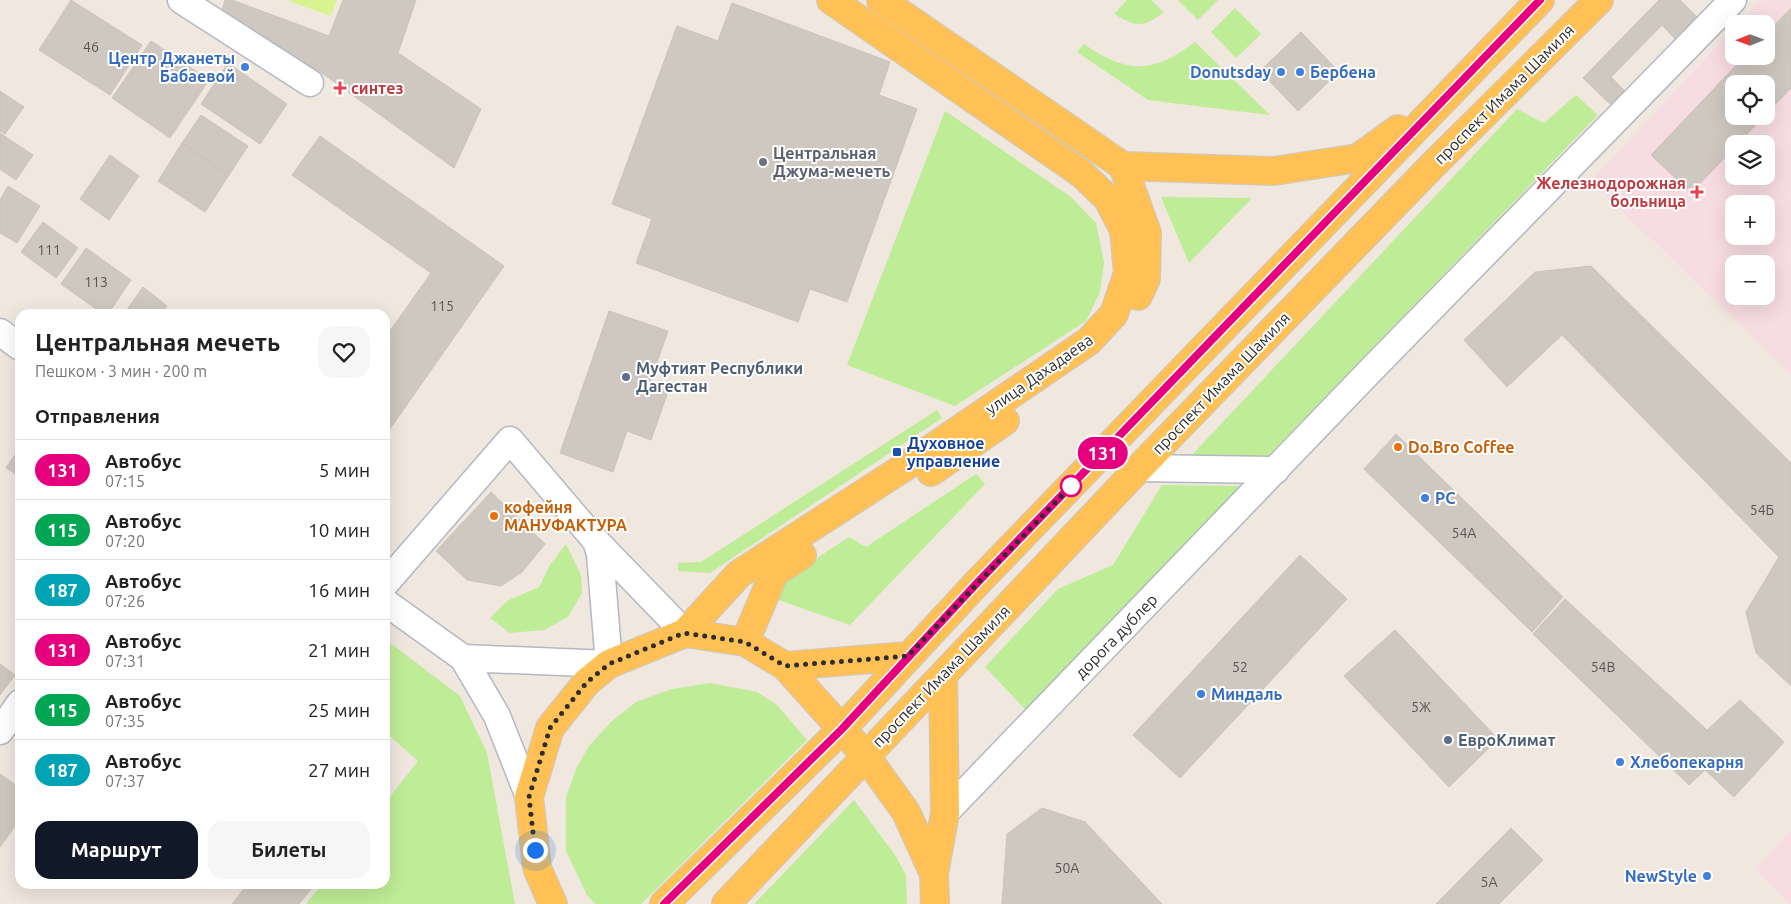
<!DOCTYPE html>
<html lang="ru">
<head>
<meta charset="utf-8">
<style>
  body { margin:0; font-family:Ubuntu,sans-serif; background:#f6f6f6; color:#222; height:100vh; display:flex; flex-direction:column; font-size:19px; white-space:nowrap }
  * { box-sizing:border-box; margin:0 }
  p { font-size:16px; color:#767676 }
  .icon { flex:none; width:28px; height:28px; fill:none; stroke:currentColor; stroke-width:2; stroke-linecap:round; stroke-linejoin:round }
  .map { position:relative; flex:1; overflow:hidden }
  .details { position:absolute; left:15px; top:309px; width:375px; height:580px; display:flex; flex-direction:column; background:#fff; border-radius:15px; box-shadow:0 5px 20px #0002 }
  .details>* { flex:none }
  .badge { padding:0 10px; border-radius:16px; font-size:18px; line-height:32px }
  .needle { width:32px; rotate:269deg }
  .tools { position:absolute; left:1725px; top:15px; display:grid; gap:10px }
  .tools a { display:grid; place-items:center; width:50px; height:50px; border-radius:10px; background:#fff; box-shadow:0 5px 20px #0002; font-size:25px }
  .you { position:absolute; width:25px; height:25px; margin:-12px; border:4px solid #fff; border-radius:50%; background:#1a73e8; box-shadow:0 0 0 8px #1a73e833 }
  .map>.badge { position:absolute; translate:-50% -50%; box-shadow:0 0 0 2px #fff }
  h2 { padding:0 20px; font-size:19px; line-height:45px }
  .round { display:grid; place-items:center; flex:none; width:52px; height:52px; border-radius:15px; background:#f6f6f6 }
  .headline { display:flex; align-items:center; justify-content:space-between; height:85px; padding:0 20px }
  h1 { font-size:24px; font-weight:700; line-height:38px }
  .button { display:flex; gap:10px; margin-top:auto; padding:10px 20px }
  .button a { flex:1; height:58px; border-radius:15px; background:#111827; color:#fff; font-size:20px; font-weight:700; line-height:58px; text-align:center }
  .button a+a { background:#f6f6f6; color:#222 }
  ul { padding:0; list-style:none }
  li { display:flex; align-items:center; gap:15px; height:60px; padding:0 20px; border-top:1px solid #e0e0e0 }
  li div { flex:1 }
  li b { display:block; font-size:19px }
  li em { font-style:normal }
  li .badge { min-width:55px; font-weight:700; text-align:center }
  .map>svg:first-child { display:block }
</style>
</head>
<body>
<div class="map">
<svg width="1791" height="904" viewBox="0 0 1791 904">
  <rect width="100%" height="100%" fill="#f0e7df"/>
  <path fill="#f7dce1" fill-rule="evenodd" d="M 1760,0 L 1791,0 L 1791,374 L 1591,181 L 1734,28 L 1734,56 L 1766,56 L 1766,24 L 1738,24 ZM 1734,84 L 1766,84 L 1766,116 L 1734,116 ZM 1734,144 L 1766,144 L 1766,176 L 1734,176 ZM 1734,204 L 1766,204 L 1766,236 L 1734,236 ZM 1734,264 L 1766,264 L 1766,296 L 1734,296 Z
    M 1791,831 L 1791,904 L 1790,904 L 1755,869 Z"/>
  <path fill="#bfec96" d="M 1127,0 L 1151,0 L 1164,12 C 1144,28 1136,27 1114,14 Z
    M 1178,0 L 1218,0 L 1198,20 Z
    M 1235,8 L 1261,34 L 1236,58 L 1211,32 Z
    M 1195,42 L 1270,115 L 1148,100 L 1077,52 L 1084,44 C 1127,74 1153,74 1195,42 Z
    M 1576,95 L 1598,115 L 1267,457 L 1190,457 L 1517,109 L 1544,123 Z
    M 945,111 L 1071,197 L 1096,223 L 1104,262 L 1100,292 L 1086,321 L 955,406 L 847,365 Z
    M 1161,197 L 1252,198 L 1189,263 Z
    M 937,410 L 942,418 L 710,573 L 678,571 L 678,563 L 701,562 Z
    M 976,474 L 985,484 L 850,625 L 776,599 L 788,577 L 849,537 L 866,547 Z
    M 1162,485 L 1240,486 L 1026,710 L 985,667 L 1058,589 L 1113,565 Z
    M 566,544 L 581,575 L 582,593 L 568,617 L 544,630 L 510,633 L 490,618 L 507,601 L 539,587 L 550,565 Z
    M 385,639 L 460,696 L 487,753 L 515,904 L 306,904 L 322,884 L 385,884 L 385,803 L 418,761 L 385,732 Z
    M 710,683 L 757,692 L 777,705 L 807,740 L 641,904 L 595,904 L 587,895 L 566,851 L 566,797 L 577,767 L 589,746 L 612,721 L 636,702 L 672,689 Z
    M 854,800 L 895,855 L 906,875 L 907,904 L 754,904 Z"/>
  <path fill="#d7f491" d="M 286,0 L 337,0 L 331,16 Z"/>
  <path fill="#cfc8c0" stroke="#ccc2b8" d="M 71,0 L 142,45 L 110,95 L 39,50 Z
    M 225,0 L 232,0 L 329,36 L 343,0 L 416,0 L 398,53 L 481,109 L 454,168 L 315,68 L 313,72 L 220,18 Z
    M 1659,0 L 1680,0 L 1699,19 L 1677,41 L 1662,25 L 1611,77 L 1627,93 L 1613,107 L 1583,78 Z
    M 732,3 L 890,62 L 879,95 L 917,109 L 847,302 L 810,289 L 798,322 L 636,263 L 652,219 L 612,204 L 677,26 L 718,41 Z
    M 1791,8 L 1791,88 L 1766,114 L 1766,84 L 1734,84 L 1734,116 L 1764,116 L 1738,144 L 1734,144 L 1734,148 L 1691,193 L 1651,155 L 1745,56 L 1766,56 L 1766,34 Z
    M 1301,32 L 1339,72 L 1298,111 L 1260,71 Z
    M 151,41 L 209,80 L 170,138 L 112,98 Z
    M 228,63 L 287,104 L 260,144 L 201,104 Z
    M 0,91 L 24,107 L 5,134 L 0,131 Z
    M 201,115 L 248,146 L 229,175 L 182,143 Z
    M 0,133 L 33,155 L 16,180 L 0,169 Z
    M 320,136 L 504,266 L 385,436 L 385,338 L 431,273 L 292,175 Z
    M 182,143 L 229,175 L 205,212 L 158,181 Z
    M 110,155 L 139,176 L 109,220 L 80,199 Z
    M 8,186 L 40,206 L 17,243 L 0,233 L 0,200 Z
    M 43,222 L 78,248 L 56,278 L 21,252 Z
    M 86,248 L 131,280 L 108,314 L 103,314 L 61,284 Z
    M 1591,266 L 1791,463 L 1791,686 L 1756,653 L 1746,612 L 1779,557 L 1562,335 L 1507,387 L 1464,340 L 1535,272 Z
    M 143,287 L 167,306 L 161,314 L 124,314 Z
    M 609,311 L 668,331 L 650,382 L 669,389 L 651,440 L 627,431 L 613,472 L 560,453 Z
    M 1396,434 L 1563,597 L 1532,632 L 1364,469 Z
    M 20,447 L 20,477 L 6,468 Z
    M 491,492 L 545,544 L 522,572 L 501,586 L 467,580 L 436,551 Z
    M 1300,555 L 1347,599 L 1180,778 L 1133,735 Z
    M 1565,599 L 1707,730 L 1740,700 L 1784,742 L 1734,797 L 1705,770 L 1689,785 L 1533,634 Z
    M 1395,630 L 1498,739 L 1449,787 L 1344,676 Z
    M 0,664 L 15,675 L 0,695 Z
    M 0,774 L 20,788 L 20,819 L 0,847 Z
    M 1042,808 L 1085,822 L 1162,904 L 1002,904 L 1007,834 Z
    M 1511,828 L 1543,860 L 1499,904 L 1436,904 Z
    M 248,884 L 315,884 L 299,904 L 232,904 Z"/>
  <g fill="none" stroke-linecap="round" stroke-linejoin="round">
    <defs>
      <path id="street" d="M 181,0 L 310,83
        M 0,332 L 20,347
        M 1139,468 L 1276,470
        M 385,584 L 510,440 L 596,541 L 685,633
        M 385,602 L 463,658 L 497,716 L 529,797
        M 463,658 L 609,664 L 600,554 L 596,541
        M 0,731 L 20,703
        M 945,813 L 1373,368 L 1733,0"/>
      <path id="primary" d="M 881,0 L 1123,166 L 1147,233 L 1146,279 L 1138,296
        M 1123,166 L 1274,171 L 1358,158 L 1398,129
        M 931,472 L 1005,421
        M 685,633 L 739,574 L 903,468 L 1089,341 L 1114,314 L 1128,273 L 1124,230 L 1108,199 L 1082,174 L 831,0
        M 745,642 L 774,573 L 802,555
        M 785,666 L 908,656
        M 934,874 L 945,813 L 943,675
        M 553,904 L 537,868 L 529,797 L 550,728 L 587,682 L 609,664 L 685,633 L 745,642 L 785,666 L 865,755 L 906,812 L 934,874 L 935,904
        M 664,904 L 841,730 L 977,583 L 1540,0
        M 726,904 L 1139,468 L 1431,167 L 1599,0"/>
    </defs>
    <use href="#street" stroke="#b3b8c2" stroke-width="29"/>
    <use href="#primary" stroke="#c9c9c9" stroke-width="30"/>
    <use href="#street" stroke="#fff" stroke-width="26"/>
    <use href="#primary" stroke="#ffc155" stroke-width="28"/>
  </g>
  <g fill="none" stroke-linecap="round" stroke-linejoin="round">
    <defs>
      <path id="line" d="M 664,904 L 841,730 L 977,583 L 1540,0"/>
    </defs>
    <use href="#line" stroke="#fff" stroke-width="11"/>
    <use href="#line" stroke="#e6007e" stroke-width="8"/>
    <path stroke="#2e2e2e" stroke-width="5" stroke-dasharray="0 9" d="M 535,850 L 529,797 L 550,728 L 587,682 L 609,664 L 684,633 L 745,642 L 785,666 L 908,656 L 1071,486"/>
  </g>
  <g fill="#3f7fe0" stroke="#fff" stroke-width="2">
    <circle cx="245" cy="67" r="5"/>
    <circle cx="1281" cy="72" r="5"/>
    <circle cx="1300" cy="72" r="5"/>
    <circle cx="1425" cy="498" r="5"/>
    <circle cx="1201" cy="694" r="5"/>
    <circle cx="1620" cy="762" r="5"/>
    <circle cx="1707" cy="876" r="5"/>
  </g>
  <g fill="#e0444e" stroke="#fff" stroke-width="2">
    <path d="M337.5 80.5h5v5h5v5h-5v5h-5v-5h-5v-5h5z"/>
    <path d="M1694.5 184.5h5v5h5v5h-5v5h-5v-5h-5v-5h5z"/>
  </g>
  <circle fill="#6b7280" stroke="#fff" stroke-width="2" cx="763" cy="162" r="5"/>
  <g fill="#5c6f8a" stroke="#fff" stroke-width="2">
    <circle cx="626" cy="377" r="5"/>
    <circle cx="1448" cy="740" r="5"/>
  </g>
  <g fill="#e8710a" stroke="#fff" stroke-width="2">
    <circle cx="1398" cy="447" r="5"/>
    <circle cx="494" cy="516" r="5"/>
  </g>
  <rect fill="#1a4fb4" stroke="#fff" stroke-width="2" x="892" y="447" width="10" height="10" rx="2.5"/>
  <circle fill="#fff" stroke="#e6007e" stroke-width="2.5" cx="1071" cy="486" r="10"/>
  <g text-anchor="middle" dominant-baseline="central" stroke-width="4" stroke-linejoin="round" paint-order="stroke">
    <g font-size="14" fill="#565452">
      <text x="91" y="47">46</text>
      <text x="49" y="250">111</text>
      <text x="96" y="282">113</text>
      <text x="442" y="306">115</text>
      <text x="1762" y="510">54Б</text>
      <text x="1464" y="533">54А</text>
      <text x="1240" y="667">52</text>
      <text x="1603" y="667">54В</text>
      <text x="1421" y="707">5Ж</text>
      <text x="1067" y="868">50А</text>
      <text x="1489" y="882">5А</text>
    </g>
    <g font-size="16" font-weight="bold" fill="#366cbe" stroke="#fff" text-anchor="start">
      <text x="235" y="58" text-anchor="end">Центр Джанеты<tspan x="235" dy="18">Бабаевой</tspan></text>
      <text x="1271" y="72" text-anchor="end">Donutsday</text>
      <text x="1310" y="72">Бербена</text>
      <text x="1435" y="498">РС</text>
      <text x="1211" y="694">Миндаль</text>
      <text x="1630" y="762">Хлебопекарня</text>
      <text x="1697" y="876" text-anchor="end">NewStyle</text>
    </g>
    <g font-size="16" font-weight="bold" fill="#be3a42" stroke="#fff" text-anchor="start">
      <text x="351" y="88">синтез</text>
      <text x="1686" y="183" text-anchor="end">Железнодорожная<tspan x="1686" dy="18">больница</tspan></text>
    </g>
    <g font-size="16" fill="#2e2e2e" stroke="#fff">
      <text transform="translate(1504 94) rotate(-45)">проспект Имама Шамиля</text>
      <text transform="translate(1039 374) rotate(-35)">улица Дахадаева</text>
      <text transform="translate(1221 383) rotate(-46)">проспект Имама Шамиля</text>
      <text transform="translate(1116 636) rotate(-46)">дорога дублер</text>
      <text transform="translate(941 676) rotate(-46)">проспект Имама Шамиля</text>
    </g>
    <g font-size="16" font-weight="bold" fill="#5b616d" stroke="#fff" text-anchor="start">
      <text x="773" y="153">Центральная<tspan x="773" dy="18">Джума-мечеть</tspan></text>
    </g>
    <g font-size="16" font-weight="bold" fill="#4e5e75" stroke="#fff" text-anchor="start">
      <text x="636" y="368">Муфтият Республики<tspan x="636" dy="18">Дагестан</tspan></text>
      <text x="1458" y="740">ЕвроКлимат</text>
    </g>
    <g font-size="16" font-weight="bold" fill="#164399" stroke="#fff" text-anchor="start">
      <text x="907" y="443">Духовное<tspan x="907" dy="18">управление</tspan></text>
    </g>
    <g font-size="16" font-weight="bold" fill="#c56008" stroke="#fff" text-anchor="start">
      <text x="1408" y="447">Do.Bro Coffee</text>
      <text x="504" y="507">кофейня<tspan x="504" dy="18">МАНУФАКТУРА</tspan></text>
    </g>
  </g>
</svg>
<div class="tools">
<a><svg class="needle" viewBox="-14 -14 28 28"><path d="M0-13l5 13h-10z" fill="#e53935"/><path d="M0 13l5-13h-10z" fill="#767676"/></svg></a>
<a><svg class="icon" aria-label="locate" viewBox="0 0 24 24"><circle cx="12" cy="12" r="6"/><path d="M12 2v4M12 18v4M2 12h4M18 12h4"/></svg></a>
<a><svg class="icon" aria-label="layers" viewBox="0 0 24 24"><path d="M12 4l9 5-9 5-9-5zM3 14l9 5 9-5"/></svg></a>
<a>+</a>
<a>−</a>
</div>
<div class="you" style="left:535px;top:850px"></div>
<b class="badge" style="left:1103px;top:453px;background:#e6007e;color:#fff">131</b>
<section class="details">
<div class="headline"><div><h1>Центральная мечеть</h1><p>Пешком · 3 мин · 200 m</p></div><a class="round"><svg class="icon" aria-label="heart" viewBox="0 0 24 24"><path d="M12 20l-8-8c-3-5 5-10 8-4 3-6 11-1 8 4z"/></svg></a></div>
<h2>Отправления</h2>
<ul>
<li><span class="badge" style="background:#e6007e;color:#fff">131</span><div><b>Автобус</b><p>07:15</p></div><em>5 мин</em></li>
<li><span class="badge" style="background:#00a651;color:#fff">115</span><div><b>Автобус</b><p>07:20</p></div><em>10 мин</em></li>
<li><span class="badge" style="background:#00a3b4;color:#fff">187</span><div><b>Автобус</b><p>07:26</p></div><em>16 мин</em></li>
<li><span class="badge" style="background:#e6007e;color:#fff">131</span><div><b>Автобус</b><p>07:31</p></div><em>21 мин</em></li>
<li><span class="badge" style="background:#00a651;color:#fff">115</span><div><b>Автобус</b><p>07:35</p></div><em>25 мин</em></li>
<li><span class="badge" style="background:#00a3b4;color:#fff">187</span><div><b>Автобус</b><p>07:37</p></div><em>27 мин</em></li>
</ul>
<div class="button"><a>Маршрут</a><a>Билеты</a></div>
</section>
</div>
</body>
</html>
